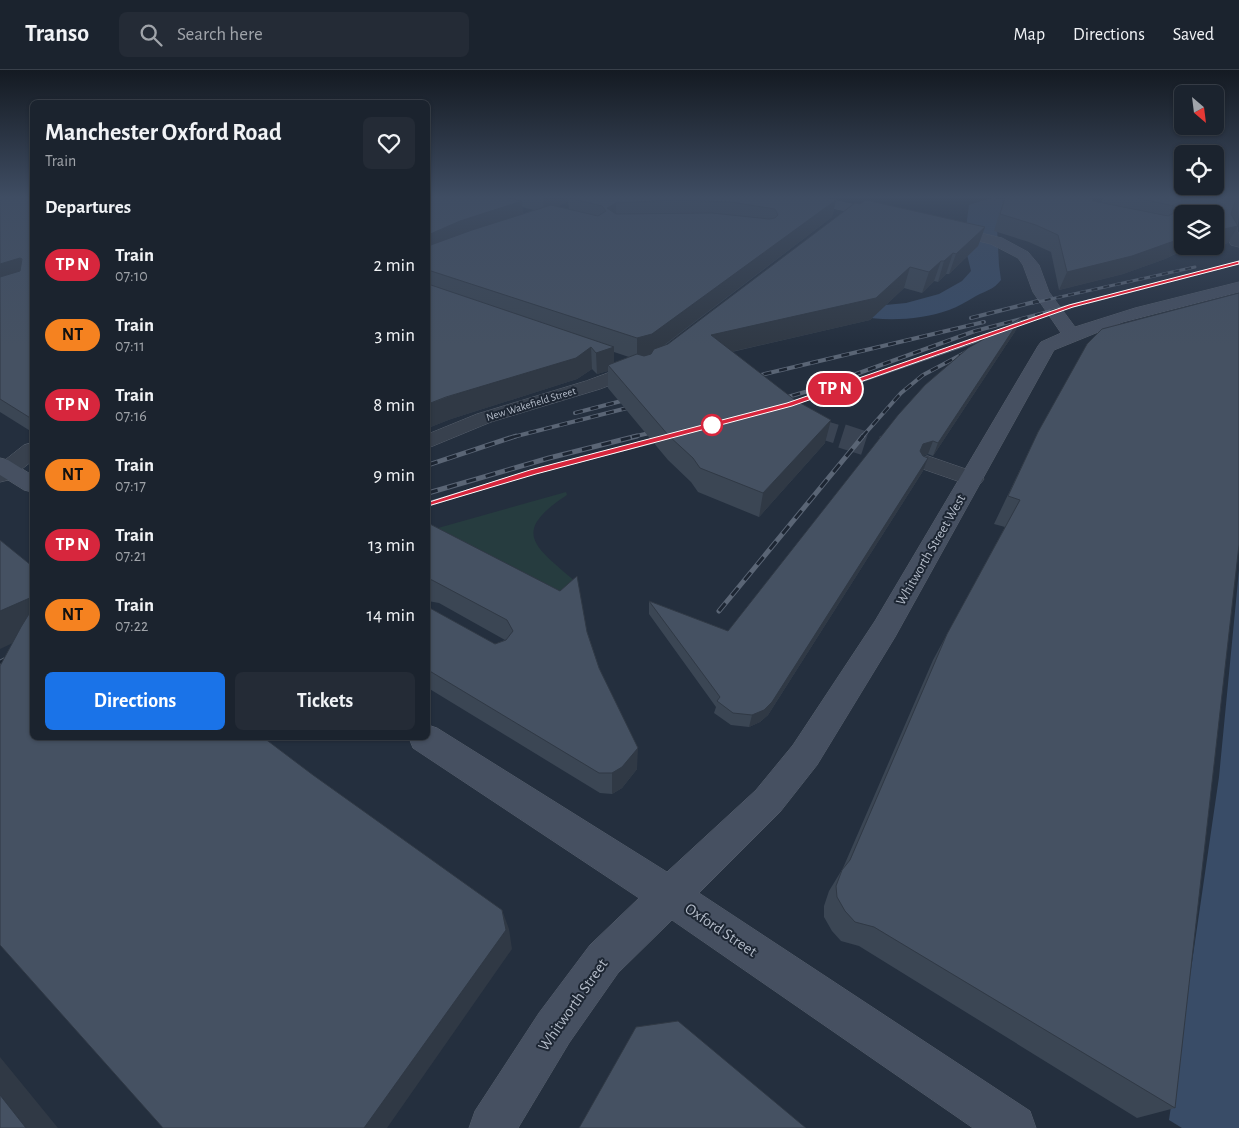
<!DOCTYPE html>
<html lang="en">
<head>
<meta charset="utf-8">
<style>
  body { margin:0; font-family:"Alegreya Sans",sans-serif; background:#242b36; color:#f1f3f6; height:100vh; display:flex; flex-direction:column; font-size:19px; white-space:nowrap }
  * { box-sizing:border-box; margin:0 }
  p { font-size:16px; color:#a0a4aa }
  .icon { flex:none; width:28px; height:28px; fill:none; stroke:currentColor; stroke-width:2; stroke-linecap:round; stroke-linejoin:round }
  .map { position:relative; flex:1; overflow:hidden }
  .details { position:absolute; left:30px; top:30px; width:400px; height:640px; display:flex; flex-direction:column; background:#1b232e; border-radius:8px; box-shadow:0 1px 4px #0004,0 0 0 1px #39404a }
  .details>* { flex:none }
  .badge { padding:0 10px; border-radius:16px; font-size:18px; line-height:32px }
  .needle { width:32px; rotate:152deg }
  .controls { position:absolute; left:1174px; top:15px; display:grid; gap:10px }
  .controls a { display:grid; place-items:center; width:50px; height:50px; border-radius:8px; background:#1b232e; box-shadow:0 1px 4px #0004,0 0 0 1px #39404a; font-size:25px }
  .map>.badge { position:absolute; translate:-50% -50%; box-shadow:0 0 0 2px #fff }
  h2 { padding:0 15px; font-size:19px; line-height:45px }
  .round { display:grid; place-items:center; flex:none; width:52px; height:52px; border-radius:8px; background:#242b36 }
  .head { display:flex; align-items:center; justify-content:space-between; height:85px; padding:0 15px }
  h1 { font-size:24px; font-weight:600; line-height:38px }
  .cta { display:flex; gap:10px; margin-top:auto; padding:10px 15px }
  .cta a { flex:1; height:58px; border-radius:8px; background:#1a73e8; color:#fff; font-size:20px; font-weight:600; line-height:58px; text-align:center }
  .cta a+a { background:#242b36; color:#f1f3f6 }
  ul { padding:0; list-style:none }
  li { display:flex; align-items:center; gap:15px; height:70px; padding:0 15px }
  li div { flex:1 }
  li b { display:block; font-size:19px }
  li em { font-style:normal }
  li .badge { min-width:55px; font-weight:700; text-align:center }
  header { display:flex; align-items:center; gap:30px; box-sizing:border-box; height:70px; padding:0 25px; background:#1b232e; border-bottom:1px solid #39404a }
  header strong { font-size:24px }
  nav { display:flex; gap:28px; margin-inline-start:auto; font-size:18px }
  .search { width:350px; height:45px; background:#242b36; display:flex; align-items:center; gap:12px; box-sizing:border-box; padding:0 18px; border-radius:8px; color:#a0a4aa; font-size:19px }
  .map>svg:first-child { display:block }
</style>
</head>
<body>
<header>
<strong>Transo</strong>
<div class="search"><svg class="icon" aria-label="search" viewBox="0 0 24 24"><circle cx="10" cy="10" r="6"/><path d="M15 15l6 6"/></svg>Search here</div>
<nav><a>Map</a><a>Directions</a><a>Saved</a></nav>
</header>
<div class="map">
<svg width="1239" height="1058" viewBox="0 0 1239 1058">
  <rect width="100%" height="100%" fill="#242f3e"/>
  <path fill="#263c3f" d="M 566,422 L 567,425 C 507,464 538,478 578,514 L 542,534 L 438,458 Z"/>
  <path fill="#394c67" d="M 992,128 L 1009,130 L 997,158 L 999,195 L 1001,210 C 993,220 987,220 976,226 C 967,231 958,237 949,240 C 918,251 885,251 854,246 L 875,236 L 906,233 L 939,224 L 962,211 L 971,201 L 964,172 L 969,135 Z
    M 1239,500 L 1239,1058 L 1182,1058 L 1169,1050 L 1219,707 Z"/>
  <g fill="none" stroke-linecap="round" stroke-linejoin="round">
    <path stroke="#3a4453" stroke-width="19" stroke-dasharray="19 9" stroke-linecap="butt" d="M 791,350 L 846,367"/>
    <path stroke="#3a4453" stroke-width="24" stroke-dasharray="24 12" stroke-linecap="butt" d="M 842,366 L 910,388"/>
    <defs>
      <path id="street" d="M 1232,128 L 1239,128 L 1237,161 L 1239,164 L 1239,177 L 1231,175 L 1223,161 Z
        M 643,290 L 650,292 L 653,296 L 650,300 L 600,319 L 491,352 L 428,378 L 428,364 L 477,344 L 586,311 Z
        M 32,373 L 32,391 L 8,410 L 0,412 L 0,394 L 24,375 Z
        M 928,386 L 980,404 L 984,409 L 980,414 L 972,416 L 920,398 L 917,393 L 920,388 Z"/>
      <path id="secondary" d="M 797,128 L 822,128 L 885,141 L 892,145 L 885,149 L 803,132 Z
        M 946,155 L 1002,168 L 1028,182 L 1039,195 L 1049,222 L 1075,257 L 1135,238 L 1239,212 L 1239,222 L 1123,252 L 1054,280 L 895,567 L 817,695 L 780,742 L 699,823 L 1030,1041 L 1036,1058 L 973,1058 L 672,850 L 618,903 L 569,973 L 518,1058 L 469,1058 L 475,1041 L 539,943 L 590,875 L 639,828 L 413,678 L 409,668 L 428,668 L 428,655 L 437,658 L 667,802 L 756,720 L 793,675 L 875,551 L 1038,276 L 1041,272 L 1061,263 L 1033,222 L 1023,195 L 1018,188 L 991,174 L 941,162 L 939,159 Z
        M 0,388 L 8,390 L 32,405 L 32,422 L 24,420 L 0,405 Z"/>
    </defs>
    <use href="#street" stroke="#565f6c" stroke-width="1"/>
    <use href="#secondary" stroke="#565f6c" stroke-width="1"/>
    <use href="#street" fill="#38414e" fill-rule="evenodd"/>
    <use href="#secondary" fill="#465061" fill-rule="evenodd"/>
    <defs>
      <path id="rail-far3" d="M 1033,233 L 1195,197
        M 1085,233 L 1239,193"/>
      <path id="rail-far2" d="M 971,248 L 1038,231
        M 748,308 L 984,252
        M 828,322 L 1001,262
        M 777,330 L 812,320 L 975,261 L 1090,231
        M 575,343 L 633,328
        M 513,367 L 639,335
        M 632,367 L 658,361
        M 862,367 L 901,323 L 923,305 L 972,279"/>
      <path id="rail-far1" d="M 428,395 L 516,366
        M 428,423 L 549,388 L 637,366
        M 428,434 L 533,402 L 665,368
        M 719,541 L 863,366"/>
      <path id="rail" d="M 0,593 L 32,576"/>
    </defs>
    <use href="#rail-far3" stroke="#5a6575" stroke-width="3"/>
    <use href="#rail-far2" stroke="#5a6575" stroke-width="4"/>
    <use href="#rail-far1" stroke="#5a6575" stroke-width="5"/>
    <use href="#rail" stroke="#5a6575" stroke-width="6"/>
    <use href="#rail-far3" stroke="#1d2633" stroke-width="2" stroke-dasharray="6" stroke-linecap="butt"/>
    <use href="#rail-far2" stroke="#1d2633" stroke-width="2.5" stroke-dasharray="8" stroke-linecap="butt"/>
    <use href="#rail-far1" stroke="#1d2633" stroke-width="3" stroke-dasharray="10" stroke-linecap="butt"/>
    <use href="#rail" stroke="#1d2633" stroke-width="4.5" stroke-dasharray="13" stroke-linecap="butt"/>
  </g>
  <path fill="#3b4654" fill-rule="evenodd" d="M 0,128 L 32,128 L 32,362 L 0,342 Z
    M 428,128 L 828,128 L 836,130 L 832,147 L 664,276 L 985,157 L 978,176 L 949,204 L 946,204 L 938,212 L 934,211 L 922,223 L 904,218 L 870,250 L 732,282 L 825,373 L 759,447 L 698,422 L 691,412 L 668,390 L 608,318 L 608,301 L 597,304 L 592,299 L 577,309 L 451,349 L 428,358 ZM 568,131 L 569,139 L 557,136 L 561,135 ZM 522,137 L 534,140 L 523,144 ZM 614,282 L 629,287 L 614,293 Z
    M 1004,128 L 1091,128 L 1093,131 L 1101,132 L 1103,129 L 1102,128 L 1236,128 L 1231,144 L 1228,173 L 1199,180 L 1190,177 L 1165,189 L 1123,204 L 1059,220 L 1051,182 L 1029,172 L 994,161 ZM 1215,144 L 1215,176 L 1182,176 Z
    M 1016,260 L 933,386 L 928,384 L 923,386 L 923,401 L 768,645 L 760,652 L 749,657 L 731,655 L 714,643 L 716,637 L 649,544 L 649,531 L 728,561 Z
    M 1038,362 L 1175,1038 L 1137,1048 L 859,876 L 841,871 L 832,861 L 824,847 L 824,836 L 829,821 L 843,798 L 933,590 L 1005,457 L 994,454 Z
    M 428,453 L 587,562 L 599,598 L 637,699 L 622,718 L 612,724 L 600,723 L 428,618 L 428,537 L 495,574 L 505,570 L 439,533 L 428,531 Z"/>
  <path fill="#303945" d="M 543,128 L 568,128 L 568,131 L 544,143 Z
    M 836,130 L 832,147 L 651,285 L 637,290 L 637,268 Z
    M 522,131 L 523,149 L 428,185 L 428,165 L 460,151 Z
    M 616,133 L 616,151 L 607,138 Z
    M 1238,156 L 1228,173 L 1199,180 L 1201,176 L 1215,176 L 1215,161 Z
    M 985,157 L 978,176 L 949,204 L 956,184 Z
    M 1182,168 L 1182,176 L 1190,176 L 1165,189 L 1123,204 L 1059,220 L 1067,202 Z
    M 953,183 L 946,204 L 938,212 L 944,191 Z
    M 20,188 L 31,207 L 0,218 L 0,194 Z
    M 941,191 L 934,211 L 922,223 L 929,202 Z
    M 910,197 L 904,218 L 870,250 L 708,287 L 711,265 Z
    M 1021,248 L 1016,260 L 933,386 L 938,373 Z
    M 591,277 L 592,299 L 577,309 L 451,349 L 428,358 L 428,334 Z
    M 614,277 L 614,299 L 608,295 L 608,301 L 597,304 L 596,283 Z
    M 831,350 L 825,373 L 759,447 L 763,423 Z
    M 933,371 L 928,384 L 918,387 L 915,394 L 923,374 Z
    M 928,388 L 923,401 L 768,645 L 760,652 L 749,657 L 752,645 Z
    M 32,527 L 32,564 L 0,579 L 0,541 Z
    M 638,678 L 637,699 L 622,718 L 612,724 L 612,703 Z
    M 502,840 L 509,859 L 512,879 L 387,1058 L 364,1058 Z
    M 0,987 L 58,1058 L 26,1058 L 0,1025 Z"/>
  <path fill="#455162" stroke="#303945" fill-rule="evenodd" d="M 0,128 L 32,128 L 32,349 L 0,329 L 0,207 L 20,201 L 22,189 L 20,188 L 0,194 Z
    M 428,128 L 509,128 L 522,131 L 460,151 L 428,165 Z
    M 570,128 L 828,128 L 836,130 L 652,264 L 637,268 L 428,200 L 428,176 L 472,160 L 551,135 L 598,146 L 606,141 L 602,136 ZM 674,130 L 731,132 L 775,139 L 778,145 L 775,148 L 769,149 L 712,143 L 616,144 L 607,138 L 616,133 Z
    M 1005,128 L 1091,128 L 1093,131 L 1168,146 L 1178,141 L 1174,136 L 1137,128 L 1236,128 L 1231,144 L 1238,156 L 1215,161 L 1215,144 L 1182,144 L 1182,168 L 1174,171 L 1132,186 L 1067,202 L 1058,165 L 1036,155 L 1000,144 Z
    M 866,130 L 985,157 L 956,184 L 953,183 L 944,191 L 941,191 L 929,202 L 910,197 L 876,228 L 711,265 L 795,330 L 831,350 L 763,423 L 700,398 L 693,388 L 669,366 L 608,295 L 637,284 L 644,286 L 651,284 L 654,279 L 668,274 L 855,133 L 860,134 Z
    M 428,214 L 614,277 L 596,283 L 591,277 L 576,288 L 446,327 L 428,334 Z
    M 1239,223 L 1239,475 L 1175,1038 L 874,857 L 855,852 L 845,841 L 837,827 L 836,816 L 842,800 L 850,790 L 947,564 L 1020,430 L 1008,426 L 1038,362 L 1087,274 L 1102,259 Z
    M 1021,248 L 938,373 L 933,371 L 923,374 L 920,381 L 923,386 L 928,388 L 772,632 L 764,640 L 752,645 L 733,643 L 717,631 L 720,627 L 649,531 L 728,561 L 898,345 L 925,315 L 968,278 Z
    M 428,453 L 560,521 L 577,506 L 587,562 L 599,598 L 638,678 L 622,697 L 612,703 L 599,703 L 428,600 L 428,537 L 495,574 L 506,570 L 513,561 L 507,550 L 432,510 L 428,509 Z
    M 0,470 L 32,496 L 32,527 L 0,541 Z
    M 32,539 L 32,668 L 264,668 L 313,705 L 502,840 L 506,860 L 364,1058 L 163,1058 L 0,875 L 0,596 L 21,557 Z
    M 678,951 L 806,1058 L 579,1058 L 636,957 Z
    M 0,1025 L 26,1058 L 0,1058 Z"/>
  <linearGradient id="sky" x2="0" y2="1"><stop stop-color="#141a22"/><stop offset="0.46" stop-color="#3f4d63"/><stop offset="1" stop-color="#3f4d63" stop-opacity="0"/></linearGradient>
  <rect width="1239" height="276" fill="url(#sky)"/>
  <path fill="#d7263d" stroke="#fff" d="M 1239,191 L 1239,194 L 1073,237 L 792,336 L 536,404 L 428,436 L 423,434 L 530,400 L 787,333 L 1069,235 Z"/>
  <circle fill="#fff" stroke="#d7263d" stroke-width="2.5" cx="712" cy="355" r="10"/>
  <g text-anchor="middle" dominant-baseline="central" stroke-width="4" stroke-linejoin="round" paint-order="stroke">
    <g font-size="11" fill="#b4bcc9" stroke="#1d2633">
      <text transform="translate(531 334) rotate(-17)">New Wakefield Street</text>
    </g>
    <g font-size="14" fill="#b4bcc9" stroke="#1d2633">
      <text transform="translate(931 480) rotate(-60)">Whitworth Street West</text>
    </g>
    <g font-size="16" fill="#b4bcc9" stroke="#1d2633">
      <text transform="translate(721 860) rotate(34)">Oxford Street</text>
      <text transform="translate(573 935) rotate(-55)">Whitworth Street</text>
    </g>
  </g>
</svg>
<div class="controls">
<a><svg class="needle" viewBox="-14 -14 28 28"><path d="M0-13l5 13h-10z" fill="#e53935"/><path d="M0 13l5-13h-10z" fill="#a0a4aa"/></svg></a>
<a><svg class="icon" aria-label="locate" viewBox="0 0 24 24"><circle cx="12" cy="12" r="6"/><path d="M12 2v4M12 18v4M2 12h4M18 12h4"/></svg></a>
<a><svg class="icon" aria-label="layers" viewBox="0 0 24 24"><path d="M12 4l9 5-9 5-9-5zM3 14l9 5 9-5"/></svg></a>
</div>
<b class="badge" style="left:835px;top:319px;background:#d7263d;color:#fff">TP N</b>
<section class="details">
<div class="head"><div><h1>Manchester Oxford Road</h1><p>Train</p></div><a class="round"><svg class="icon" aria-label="heart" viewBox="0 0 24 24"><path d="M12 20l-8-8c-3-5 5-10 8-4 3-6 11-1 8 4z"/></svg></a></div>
<h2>Departures</h2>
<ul>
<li><span class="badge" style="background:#d7263d;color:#fff">TP N</span><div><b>Train</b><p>07:10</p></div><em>2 min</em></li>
<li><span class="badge" style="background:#f58220;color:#111">NT</span><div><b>Train</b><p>07:11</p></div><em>3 min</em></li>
<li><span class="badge" style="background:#d7263d;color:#fff">TP N</span><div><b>Train</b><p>07:16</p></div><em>8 min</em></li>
<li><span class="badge" style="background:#f58220;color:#111">NT</span><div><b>Train</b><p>07:17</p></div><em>9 min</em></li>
<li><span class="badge" style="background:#d7263d;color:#fff">TP N</span><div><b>Train</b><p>07:21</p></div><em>13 min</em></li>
<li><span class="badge" style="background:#f58220;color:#111">NT</span><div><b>Train</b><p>07:22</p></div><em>14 min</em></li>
</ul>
<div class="cta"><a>Directions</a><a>Tickets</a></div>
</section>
</div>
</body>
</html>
